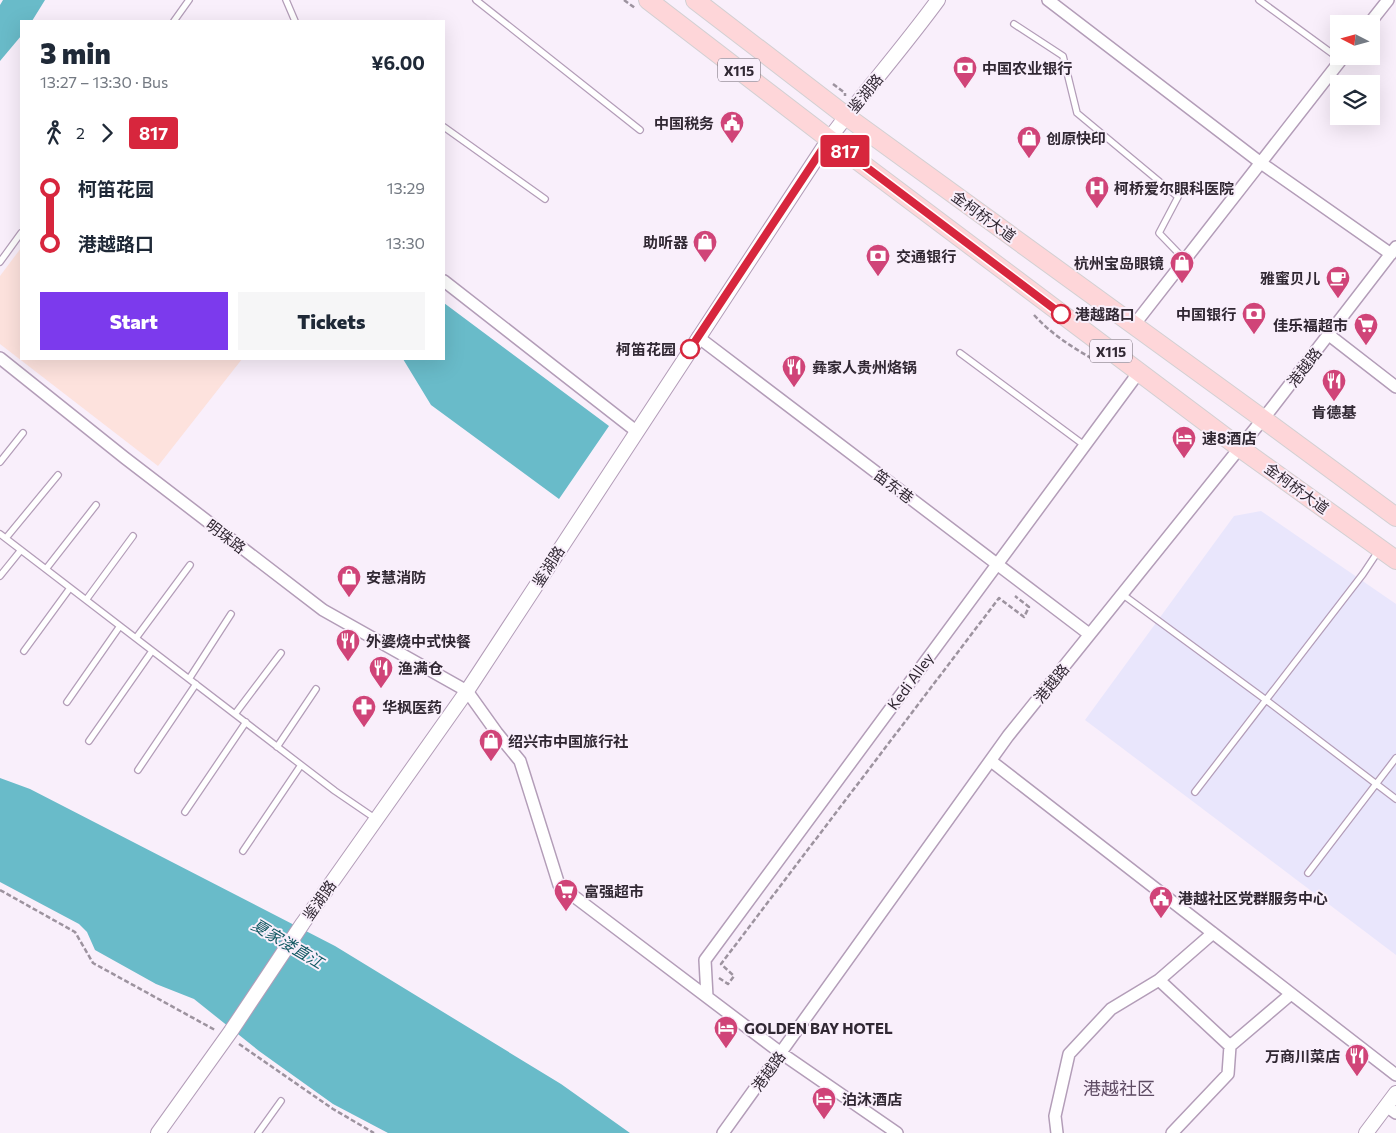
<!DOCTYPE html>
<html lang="en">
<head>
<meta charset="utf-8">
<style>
  body { margin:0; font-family:Commissioner,"Noto Sans SC",sans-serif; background:#f6f6f7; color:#1f2937; height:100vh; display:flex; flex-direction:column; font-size:19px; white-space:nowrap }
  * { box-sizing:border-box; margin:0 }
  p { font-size:16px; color:#747a83 }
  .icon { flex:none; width:28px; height:28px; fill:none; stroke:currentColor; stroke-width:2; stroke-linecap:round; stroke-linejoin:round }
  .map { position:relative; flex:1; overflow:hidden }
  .sheet { position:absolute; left:20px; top:20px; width:425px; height:340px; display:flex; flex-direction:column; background:#fff; border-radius:0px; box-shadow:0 5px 20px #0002 }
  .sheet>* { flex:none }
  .badge { padding:0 10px; border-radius:4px; font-size:18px; line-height:32px }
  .needle { width:32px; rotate:276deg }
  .controls { position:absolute; left:1330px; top:15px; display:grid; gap:10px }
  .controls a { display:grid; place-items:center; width:50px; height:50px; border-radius:0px; background:#fff; box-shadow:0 5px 20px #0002; font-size:25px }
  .map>.badge { position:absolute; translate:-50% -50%; box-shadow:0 0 0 2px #fff }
  .legs { display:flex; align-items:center; gap:8px; height:55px; padding:0 20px; font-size:16px }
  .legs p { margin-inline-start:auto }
  .head { display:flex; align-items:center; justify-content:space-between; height:85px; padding:0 20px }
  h1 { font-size:28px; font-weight:800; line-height:38px }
  .primary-button { display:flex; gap:10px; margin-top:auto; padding:10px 20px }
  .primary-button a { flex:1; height:58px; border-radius:0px; background:#7c3aed; color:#fff; font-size:20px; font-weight:800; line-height:58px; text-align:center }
  .primary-button a+a { background:#f6f6f7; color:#1f2937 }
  ul { padding:0 20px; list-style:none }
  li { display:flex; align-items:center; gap:18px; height:55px; font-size:19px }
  li i { display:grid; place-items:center; width:8px; height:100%; margin:0 6px; background:currentColor }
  li i::after { content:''; width:12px; height:12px; margin:-6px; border:4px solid; border-radius:50%; background:#fff }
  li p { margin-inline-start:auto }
  li:first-child i { background:linear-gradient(#0000 50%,currentColor 0) }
  li:last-child i { background:linear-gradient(currentColor 50%,#0000 0) }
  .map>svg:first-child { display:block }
</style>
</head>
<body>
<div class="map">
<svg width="1396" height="1133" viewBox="0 0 1396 1133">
  <rect width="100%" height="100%" fill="#f9effb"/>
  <path fill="#e9e6fc" d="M 1261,511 L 1396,604 L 1396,955 L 1085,720 L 1234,516 Z"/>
  <path fill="#fde2dd" d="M 21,248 L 21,359 L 242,359 L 158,466 L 0,344 L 0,276 Z"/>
  <path fill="#69bbc9" d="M 3,0 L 45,0 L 32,21 L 21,21 L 21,36 L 0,61 L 0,5 Z
    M 444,303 L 609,426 L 559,499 L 431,405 L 403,359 L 444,359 Z
    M 0,778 L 30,789 L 335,946 L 561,1084 L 630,1133 L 388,1133 L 333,1104 L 259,1051 L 194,999 L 156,984 L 95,950 L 87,932 L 79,924 L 0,882 Z"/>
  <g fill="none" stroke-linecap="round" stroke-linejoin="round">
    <defs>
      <path id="service" d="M 286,0 L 295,21
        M 476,0 L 640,130
        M 1259,0 L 1341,60
        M 174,21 L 189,0
        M 1014,24 L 1063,56 L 1077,113 L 1178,197 L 1159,233 L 1185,260
        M 444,127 L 545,199
        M 0,262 L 21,233
        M 960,353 L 1084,445
        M 0,462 L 23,433
        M 0,534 L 335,791 L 376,819
        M 6,538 L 58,475
        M 46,569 L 96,505
        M 0,576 L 21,550
        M 1122,594 L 1266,700 L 1396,799
        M 86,600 L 133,536
        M 136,638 L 190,565
        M 24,651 L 70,588
        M 189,679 L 231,614
        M 67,702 L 120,626
        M 235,714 L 281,653
        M 89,741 L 152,651
        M 277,747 L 316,689
        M 138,770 L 196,684
        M 1195,792 L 1363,574 L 1379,550
        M 185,812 L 246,722
        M 243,851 L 301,765
        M 1308,873 L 1396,758
        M 258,1133 L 281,1101"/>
      <path id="minor" d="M 1048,0 L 1261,163 L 1391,254
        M 1369,24 L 1388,0
        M 444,281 L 636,431
        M 1134,325 L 1344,56
        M 1329,335 L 1396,387
        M 698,337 L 1089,634
        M 0,358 L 125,458 L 323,610 L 467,691 L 497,733 L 520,761 L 559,885 L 781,1053 L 897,1133
        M 991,761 L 1396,1075
        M 1159,980 L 1230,1046
        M 707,997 L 705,960 L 1139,372
        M 1386,1106 L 1396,1113
        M 723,1133 L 1008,736 L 1271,409 L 1396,247
        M 1057,1133 L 1055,1116 L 1069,1054 L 1111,1009 L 1159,980 L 1213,933
        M 1172,1133 L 1228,1074 L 1230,1046 L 1291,994"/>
      <path id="tertiary" d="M 158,1133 L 231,1031 L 303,923 L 467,691 L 829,139 C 864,92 903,48 938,0
        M 1366,1133 L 1396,1093"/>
      <path id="primary" d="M 648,0 L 829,139 L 1240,448 L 1396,560
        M 695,0 L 846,116 L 1263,419 L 1396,517"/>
    </defs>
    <use href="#service" stroke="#b39db8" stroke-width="8"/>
    <use href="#minor" stroke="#b39db8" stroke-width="14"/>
    <use href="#tertiary" stroke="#b39db8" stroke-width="16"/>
    <use href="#primary" stroke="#d2d0d2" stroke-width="20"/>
    <path stroke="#9d939f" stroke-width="2.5" stroke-dasharray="5 2.5" stroke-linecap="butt" d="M 624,0 L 635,8
      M 833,84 L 845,93 L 845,96
      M 1034,315 C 1052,335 1075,349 1098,362
      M 0,890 L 75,932 L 93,963 L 215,1030
      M 719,978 L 728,984 L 734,976 L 721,964 L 999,598 L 1024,617 L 1029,607 L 1015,596
      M 239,1044 L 333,1109 L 374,1133"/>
    <use href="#service" stroke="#fff" stroke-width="5.5"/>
    <use href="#minor" stroke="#fff" stroke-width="11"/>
    <use href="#tertiary" stroke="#fff" stroke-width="14"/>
    <use href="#primary" stroke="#fed6d9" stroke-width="18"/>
  </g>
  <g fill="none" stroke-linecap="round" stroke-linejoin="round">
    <defs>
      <path id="line-1" d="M 690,349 L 829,139 L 1061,314"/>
    </defs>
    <use href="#line-1" stroke="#fff" stroke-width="11"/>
    <use href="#line-1" stroke="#d7263d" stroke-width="8"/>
  </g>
  <defs>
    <symbol id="bank-pin" viewBox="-11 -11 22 30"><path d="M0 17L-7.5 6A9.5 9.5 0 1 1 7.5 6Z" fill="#d04478" stroke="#f9effb"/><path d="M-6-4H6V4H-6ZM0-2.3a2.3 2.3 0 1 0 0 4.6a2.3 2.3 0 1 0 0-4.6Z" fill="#fff"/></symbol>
    <symbol id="civic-pin" viewBox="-11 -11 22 30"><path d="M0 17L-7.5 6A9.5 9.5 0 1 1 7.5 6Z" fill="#d04478" stroke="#f9effb"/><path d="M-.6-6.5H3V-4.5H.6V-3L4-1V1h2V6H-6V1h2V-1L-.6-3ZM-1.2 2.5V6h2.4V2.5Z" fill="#fff"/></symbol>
    <symbol id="shop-pin" viewBox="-11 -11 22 30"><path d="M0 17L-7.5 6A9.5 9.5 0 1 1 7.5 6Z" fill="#d04478" stroke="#f9effb"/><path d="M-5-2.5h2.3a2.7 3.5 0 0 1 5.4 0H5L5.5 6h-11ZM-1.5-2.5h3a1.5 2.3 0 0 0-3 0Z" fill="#fff"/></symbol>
    <symbol id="hospital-pin" viewBox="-11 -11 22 30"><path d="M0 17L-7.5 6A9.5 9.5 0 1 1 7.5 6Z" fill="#d04478" stroke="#f9effb"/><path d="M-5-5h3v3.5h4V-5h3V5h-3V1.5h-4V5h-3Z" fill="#fff"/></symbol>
    <symbol id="cafe-pin" viewBox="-11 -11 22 30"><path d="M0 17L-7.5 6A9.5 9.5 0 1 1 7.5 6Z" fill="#d04478" stroke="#f9effb"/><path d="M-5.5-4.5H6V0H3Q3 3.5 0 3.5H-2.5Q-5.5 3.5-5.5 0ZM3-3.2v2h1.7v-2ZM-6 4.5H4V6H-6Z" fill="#fff"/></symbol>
    <symbol id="supermarket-pin" viewBox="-11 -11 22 30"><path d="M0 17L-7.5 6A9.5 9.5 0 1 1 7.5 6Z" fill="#d04478" stroke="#f9effb"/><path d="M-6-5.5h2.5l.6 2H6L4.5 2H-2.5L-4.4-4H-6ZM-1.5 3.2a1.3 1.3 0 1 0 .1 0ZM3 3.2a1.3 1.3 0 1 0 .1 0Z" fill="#fff"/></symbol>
    <symbol id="restaurant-pin" viewBox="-11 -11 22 30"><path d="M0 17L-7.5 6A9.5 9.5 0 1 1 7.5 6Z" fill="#d04478" stroke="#f9effb"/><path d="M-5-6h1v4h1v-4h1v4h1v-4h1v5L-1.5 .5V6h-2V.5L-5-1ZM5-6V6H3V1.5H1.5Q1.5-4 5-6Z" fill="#fff"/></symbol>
    <symbol id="hotel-pin" viewBox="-11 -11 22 30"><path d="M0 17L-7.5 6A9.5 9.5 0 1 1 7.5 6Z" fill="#d04478" stroke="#f9effb"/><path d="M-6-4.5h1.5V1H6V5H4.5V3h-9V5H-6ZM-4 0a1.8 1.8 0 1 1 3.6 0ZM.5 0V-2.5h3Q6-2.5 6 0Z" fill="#fff"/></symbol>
    <symbol id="pharmacy-pin" viewBox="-11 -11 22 30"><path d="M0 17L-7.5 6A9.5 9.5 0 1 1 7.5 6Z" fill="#d04478" stroke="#f9effb"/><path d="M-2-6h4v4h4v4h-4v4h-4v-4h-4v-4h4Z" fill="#fff"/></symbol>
  </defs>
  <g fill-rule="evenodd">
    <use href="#bank-pin" x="951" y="54" width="28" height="38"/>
    <use href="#civic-pin" x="718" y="109" width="28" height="38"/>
    <use href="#shop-pin" x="1015" y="124" width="28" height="38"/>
    <use href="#hospital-pin" x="1083" y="174" width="28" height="38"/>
    <use href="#shop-pin" x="691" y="228" width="28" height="38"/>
    <use href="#bank-pin" x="864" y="242" width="28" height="38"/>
    <use href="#shop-pin" x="1168" y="249" width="28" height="38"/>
    <use href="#cafe-pin" x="1324" y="264" width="28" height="38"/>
    <use href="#bank-pin" x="1240" y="300" width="28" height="38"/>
    <use href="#supermarket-pin" x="1352" y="311" width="28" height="38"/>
    <use href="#restaurant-pin" x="780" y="353" width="28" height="38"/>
    <use href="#restaurant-pin" x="1320" y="367" width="28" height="38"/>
    <use href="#hotel-pin" x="1170" y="424" width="28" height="38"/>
    <use href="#shop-pin" x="335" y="563" width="28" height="38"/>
    <use href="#restaurant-pin" x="334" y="627" width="28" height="38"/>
    <use href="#restaurant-pin" x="367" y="654" width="28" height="38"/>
    <use href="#pharmacy-pin" x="350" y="693" width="28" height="38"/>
    <use href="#shop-pin" x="477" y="727" width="28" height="38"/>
    <use href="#supermarket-pin" x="552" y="877" width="28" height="38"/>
    <use href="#civic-pin" x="1147" y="884" width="28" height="38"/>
    <use href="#hotel-pin" x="712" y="1014" width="28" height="38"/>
    <use href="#restaurant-pin" x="1343" y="1042" width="28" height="38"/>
    <use href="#hotel-pin" x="810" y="1085" width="28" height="38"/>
  </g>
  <g fill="#fff" stroke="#d7263d" stroke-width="2.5">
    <circle cx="1061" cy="314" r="9"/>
    <circle cx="690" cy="349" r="9"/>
  </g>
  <g text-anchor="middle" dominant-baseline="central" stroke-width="4" stroke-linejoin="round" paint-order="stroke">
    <g fill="#f9effb" stroke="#6d646f" stroke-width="1">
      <rect x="718" y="58.5" width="42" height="23" rx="4"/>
      <rect x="1090" y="339.5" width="42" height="23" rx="4"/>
    </g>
    <g font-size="14" font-weight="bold" fill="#312833">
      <text x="739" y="70">X115</text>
      <text x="1111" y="351">X115</text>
    </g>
    <g font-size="15" font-weight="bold" fill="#312833" stroke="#f9effb" text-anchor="start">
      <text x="982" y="68">中国农业银行</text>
      <text x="714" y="123" text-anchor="end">中国税务</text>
      <text x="1046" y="138">创原快印</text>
      <text x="1114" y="188">柯桥爱尔眼科医院</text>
      <text x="688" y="242" text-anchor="end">助听器</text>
      <text x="896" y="256">交通银行</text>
      <text x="1164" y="263" text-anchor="end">杭州宝岛眼镜</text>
      <text x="1320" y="278" text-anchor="end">雅蜜贝儿</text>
      <text x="1236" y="314" text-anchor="end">中国银行</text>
      <text x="1348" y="325" text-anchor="end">佳乐福超市</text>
      <text x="812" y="367">彝家人贵州烙锅</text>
      <text x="1334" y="412" text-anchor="middle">肯德基</text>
      <text x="1202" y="438">速8酒店</text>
      <text x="366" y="577">安慧消防</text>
      <text x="366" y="641">外婆烧中式快餐</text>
      <text x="398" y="668">渔满仓</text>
      <text x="382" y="707">华枫医药</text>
      <text x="508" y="741">绍兴市中国旅行社</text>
      <text x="584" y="891">富强超市</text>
      <text x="1178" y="898">港越社区党群服务中心</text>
      <text x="744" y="1028">GOLDEN BAY HOTEL</text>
      <text x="1340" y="1056" text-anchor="end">万商川菜店</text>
      <text x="842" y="1099">泊沐酒店</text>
    </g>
    <g font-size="15" fill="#312833" stroke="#f9effb">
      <text transform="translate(865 93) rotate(-51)">鉴湖路</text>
      <text transform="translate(984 216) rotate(36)">金柯桥大道</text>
      <text transform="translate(1304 367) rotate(-52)">港越路</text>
      <text transform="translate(894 486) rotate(37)">笛东巷</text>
      <text transform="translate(1297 488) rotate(36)">金柯桥大道</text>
      <text transform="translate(226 536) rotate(37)">明珠路</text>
      <text transform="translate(548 566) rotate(-57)">鉴湖路</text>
      <text transform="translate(910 681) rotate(-54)">Kedi Alley</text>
      <text transform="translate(1051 683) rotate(-51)">港越路</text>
      <text transform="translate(319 900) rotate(-55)">鉴湖路</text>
      <text transform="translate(768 1071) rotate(-54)">港越路</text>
    </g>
    <g font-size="15" font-weight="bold" fill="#312833" stroke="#f9effb" text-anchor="start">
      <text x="1075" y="314">港越路口</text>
      <text x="676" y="349" text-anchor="end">柯笛花园</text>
    </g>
    <g font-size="16" font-style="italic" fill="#115862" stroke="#f9effb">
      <text transform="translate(288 943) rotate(31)">夏家溇直江</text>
    </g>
    <g font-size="18" fill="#5e4b63" stroke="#f9effb">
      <text x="1119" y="1088">港越社区</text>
    </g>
  </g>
</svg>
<div class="controls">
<a><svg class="needle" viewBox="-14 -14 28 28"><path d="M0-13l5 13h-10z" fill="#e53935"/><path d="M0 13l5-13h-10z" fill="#747a83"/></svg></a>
<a><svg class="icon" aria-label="layers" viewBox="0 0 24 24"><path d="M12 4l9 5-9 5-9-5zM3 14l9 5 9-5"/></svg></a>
</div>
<b class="badge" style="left:845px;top:151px;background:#d7263d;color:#fff">817</b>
<section class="sheet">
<div class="head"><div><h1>3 min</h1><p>13:27 – 13:30 · Bus</p></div><b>¥6.00</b></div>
<div class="legs"><svg class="icon" aria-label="walk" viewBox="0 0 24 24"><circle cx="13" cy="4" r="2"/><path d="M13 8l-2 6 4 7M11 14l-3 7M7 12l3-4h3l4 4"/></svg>2<svg class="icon" aria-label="forward" viewBox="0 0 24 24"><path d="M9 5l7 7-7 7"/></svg><b class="badge" style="background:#d7263d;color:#fff">817</b></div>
<ul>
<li><i style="color:#d7263d"></i><b>柯笛花园</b><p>13:29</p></li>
<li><i style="color:#d7263d"></i><b>港越路口</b><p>13:30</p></li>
</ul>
<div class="primary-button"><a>Start</a><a>Tickets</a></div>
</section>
</div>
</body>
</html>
